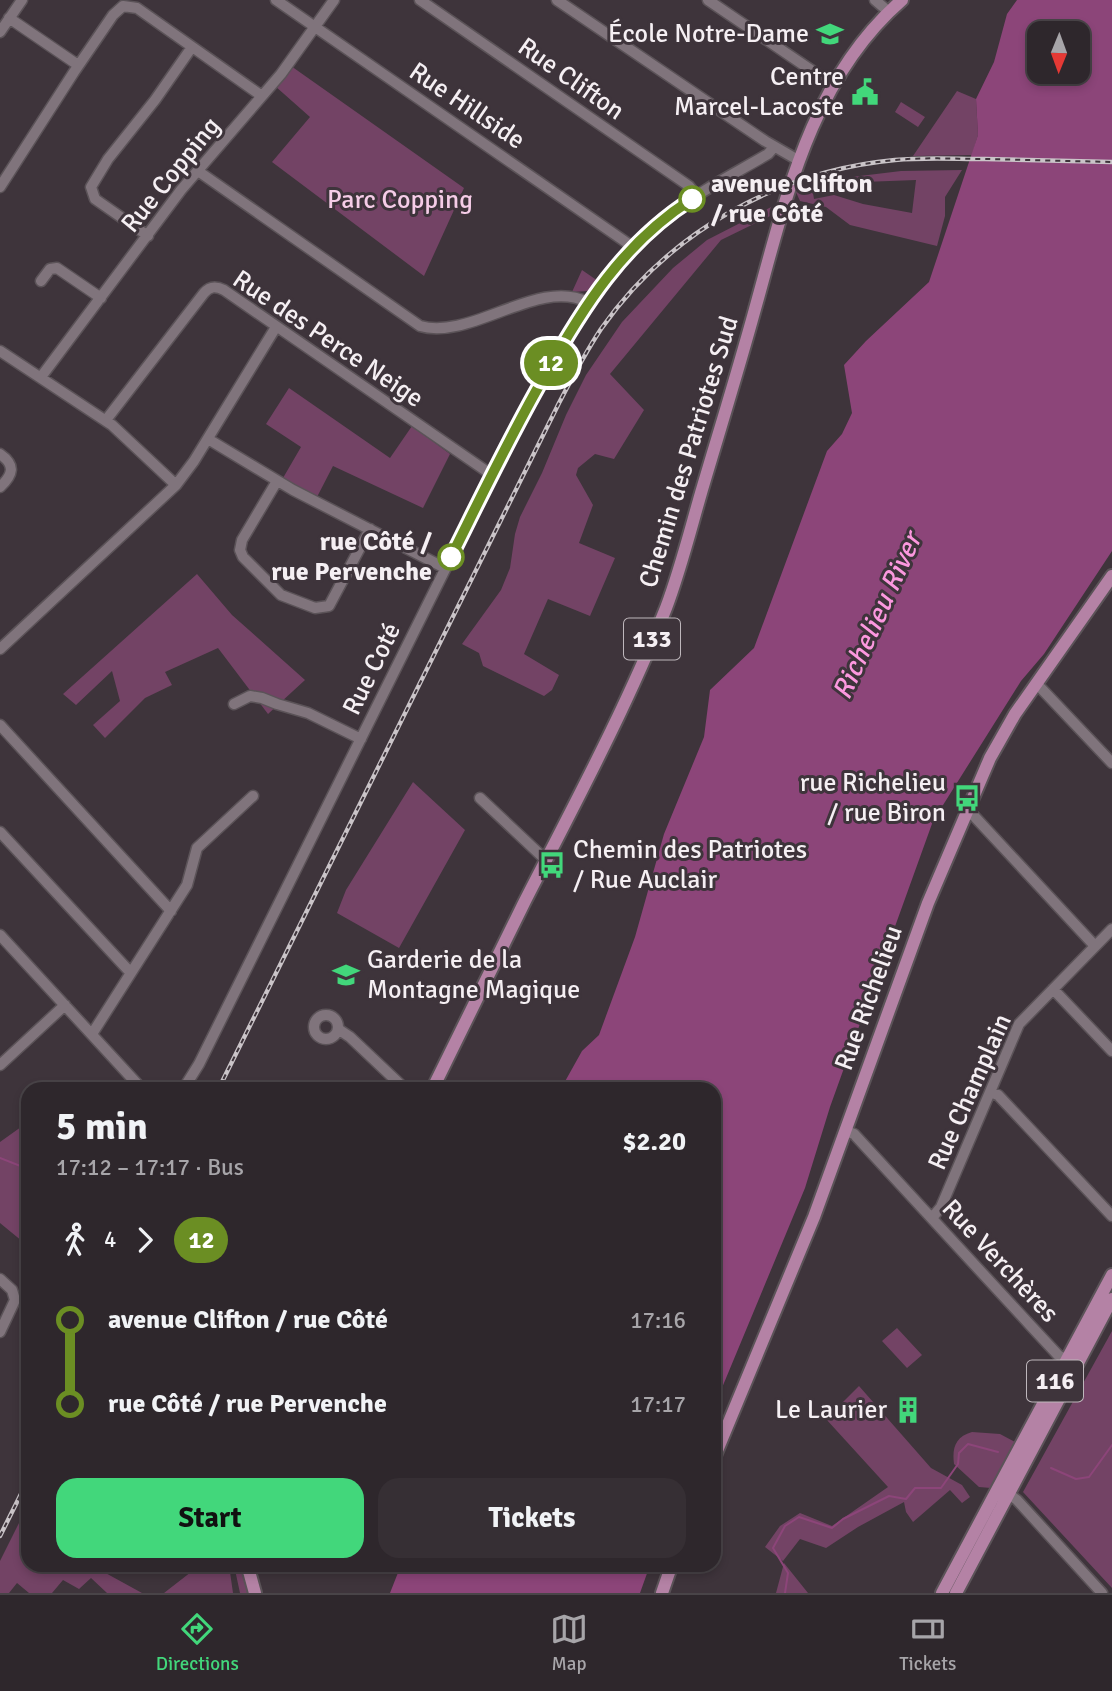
<!DOCTYPE html>
<html lang="en">
<head>
<meta charset="utf-8">
<style>
  body { margin:0; font-family:Signika,sans-serif; background:#362f34; color:#f1f3f6; height:100vh; display:flex; flex-direction:column; font-size:26px; white-space:nowrap }
  * { box-sizing:border-box; margin:0 }
  p { font-size:23px; color:#a7a5a9 }
  .icon { flex:none; width:38px; height:38px; fill:none; stroke:currentColor; stroke-width:2; stroke-linecap:round; stroke-linejoin:round }
  .map { position:relative; flex:1; overflow:hidden }
  .side { position:absolute; left:21px; top:1082px; width:700px; height:490px; display:flex; flex-direction:column; background:#2e272c; border-radius:21px; box-shadow:0 4px 10px #0003,0 0 0 2px #494448 }
  .side>* { flex:none }
  .badge { padding:0 14px; border-radius:23px; font-size:24px; line-height:46px }
  .needle { width:46px; rotate:181deg }
  .controls { position:absolute; left:1027px; top:21px; display:grid; gap:14px }
  .controls a { display:grid; place-items:center; width:63px; height:63px; border-radius:14px; background:#2e272c; box-shadow:0 4px 10px #0003,0 0 0 2px #494448; font-size:35px }
  .map>.badge { position:absolute; translate:-50% -50%; box-shadow:0 0 0 4px #fff }
  .legs { display:flex; align-items:center; gap:10px; height:77px; padding:0 35px; font-size:23px }
  .legs p { margin-inline-start:auto }
  .headline { display:flex; align-items:center; justify-content:space-between; height:119px; padding:0 35px }
  h1 { font-size:38px; font-weight:700; line-height:52px }
  .button { display:flex; gap:14px; margin-top:auto; padding:14px 35px }
  .button a { flex:1; height:80px; border-radius:21px; background:#42d77b; color:#111; font-size:28px; font-weight:700; line-height:80px; text-align:center }
  .button a+a { background:#362f34; color:#f1f3f6 }
  ul { padding:0 35px; list-style:none }
  li { display:flex; align-items:center; gap:24px; height:84px; font-size:26px }
  li i { display:grid; place-items:center; width:10px; height:100%; margin:0 9px; background:currentColor }
  li i::after { content:''; width:18px; height:18px; margin:-9px; border:5px solid; border-radius:50%; background:#2e272c }
  li p { margin-inline-start:auto }
  li:first-child i { background:linear-gradient(#0000 50%,currentColor 0) }
  li:last-child i { background:linear-gradient(currentColor 50%,#0000 0) }
  .tab-bar { display:flex; justify-content:space-around; align-items:center; height:98px; border-top:2px solid #494448; background:#2e272c; font-size:19px; color:#a7a5a9 }
  .tab-bar a { display:grid; justify-items:center; gap:4px }
  .tab-bar .current { color:#42d77b }
  .map>svg:first-child { display:block }
</style>
</head>
<body>
<div class="map">
<svg width="1112" height="1593" viewBox="0 0 1112 1593">
  <rect width="100%" height="100%" fill="#3e343b"/>
  <path fill="#734365" d="M 291,66 L 464,188 L 424,276 L 272,162 L 310,117 L 275,86 Z
    M 957,91 L 976,99 L 978,135 L 972,155 L 913,156 Z
    M 901,102 L 925,117 L 918,127 L 895,112 Z
    M 962,170 L 945,197 L 945,216 L 937,246 L 850,225 L 826,207 L 800,201 L 796,192 L 812,187 L 814,199 L 834,195 L 863,204 L 912,213 L 916,180 L 837,183 L 835,179 L 901,171 Z
    M 777,204 L 774,214 L 721,240 L 610,374 L 644,410 L 614,459 L 595,454 L 578,468 L 576,475 L 593,505 L 579,543 L 615,558 L 590,616 L 548,599 L 524,654 L 559,675 L 552,690 L 544,696 L 483,666 L 479,653 L 462,644 L 501,590 L 510,568 L 515,534 L 520,517 L 542,473 L 566,415 L 586,375 L 622,322 L 673,268 L 707,240 Z
    M 582,270 L 598,281 L 588,291 L 572,292 Z
    M 289,388 L 390,458 L 412,426 L 450,454 L 423,508 L 333,466 L 317,497 L 283,478 L 301,447 L 266,424 Z
    M 197,574 L 232,615 L 305,680 L 268,714 L 218,648 L 165,672 L 172,685 L 145,698 L 105,738 L 93,725 L 120,701 L 112,671 L 76,705 L 63,694 Z
    M 413,782 L 465,830 L 399,948 L 337,913 L 346,890 Z
    M 28,1122 L 28,1246 L 0,1223 L 0,1142 Z
    M 897,1328 L 922,1355 L 907,1368 L 882,1341 Z
    M 1112,1331 L 1112,1588 L 1023,1492 Z
    M 859,1386 L 931,1468 L 962,1485 L 970,1497 L 962,1503 L 950,1490 L 913,1522 L 906,1512 L 904,1502 L 858,1527 L 826,1548 L 800,1539 L 783,1561 L 765,1547 L 780,1526 L 800,1513 L 832,1526 L 888,1487 L 826,1419 Z
    M 972,1432 L 1000,1434 L 1015,1442 L 991,1488 L 979,1487 L 954,1464 C 952,1448 955,1437 972,1432 Z
    M 28,1505 L 28,1564 L 91,1565 L 142,1593 L 107,1593 L 91,1578 L 79,1589 L 63,1580 L 52,1593 L 29,1593 L 17,1583 L 9,1593 L 0,1593 L 0,1561 Z
    M 784,1563 L 808,1593 L 776,1593 Z
    M 200,1565 L 229,1565 L 233,1593 L 164,1593 Z
    M 234,1565 L 241,1565 L 249,1593 L 240,1593 Z"/>
  <path fill="#8c4579" fill-rule="evenodd" d="M 1017,0 L 1112,0 L 1112,551 L 1044,654 L 1021,681 L 933,821 L 830,1107 L 805,1188 L 714,1407 L 714,1088 L 562,1088 L 563,1085 L 582,1051 L 599,1035 L 635,937 L 664,834 L 704,737 L 710,690 L 754,648 L 827,451 L 842,434 L 852,413 L 844,365 L 866,341 L 929,282 L 978,135 L 976,99 L 994,62 L 1007,14 ZM 1040,33 L 1078,33 L 1078,72 L 1040,72 Z
    M 401,1565 L 401,1564 L 650,1565 L 640,1593 L 390,1593 Z"/>
  <g fill="none" stroke-linecap="round" stroke-linejoin="round">
    <path stroke="#8c4579" stroke-width="2" d="M 0,1158 L 28,1169
      M 1051,1468 L 1076,1479 L 1089,1477 L 1112,1445
      M 785,1593 L 788,1573 L 773,1548 L 785,1526 L 799,1517 L 832,1528 L 843,1519 L 889,1496 L 906,1499 L 915,1488 L 941,1488 L 958,1464 L 959,1453 L 968,1444 L 998,1452"/>
    <defs>
      <path id="minor" d="M 276,0 L 633,247
        M 420,0 L 689,186 L 697,196
        M 557,0 L 765,141 L 798,160
        M 708,0 L 833,85
        M 875,0 L 889,12
        M 9,18 L 78,65
        M 0,32 L 22,0
        M 198,171 L 420,326 C 470,341 539,277 587,302
        M 0,187 L 74,72 L 113,15 L 123,6 L 137,8 L 262,96
        M 148,236 L 95,199 L 91,187 L 108,159 L 155,100 L 192,47
        M 41,281 L 50,269 L 57,268 L 101,298
        M 0,351 L 112,425 L 176,485
        M 41,377 L 181,190 L 281,74 L 334,0
        M 106,420 L 204,293 C 210,286 216,286 224,290 L 492,475
        M 208,439 L 293,490 L 445,568
        M 0,454 C 16,465 13,475 0,487
        M 277,481 L 242,540 L 240,550 L 243,557 L 281,595 L 315,608 L 329,606 L 370,529
        M 0,649 L 176,485 L 194,461 L 276,327
        M 1037,684 L 1112,763
        M 234,704 L 250,696 L 262,698 L 277,704 L 308,713 L 361,739
        M 0,725 L 171,911
        M 480,798 L 547,861
        M 966,812 L 974,816 L 1095,946
        M 0,832 L 130,972
        M 0,935 L 141,1088
        M 1053,989 L 1112,1051
        M314 1027a12 12 0 1 1 24 0a12 12 0 1 1-24 0Z
        M 338,1029 L 350,1037 L 404,1088
        M 92,1034 L 187,885 L 197,848 L 253,796
        M 0,1065 L 65,1005
        M 184,1088 L 199,1064 L 492,475 C 540,380 587,281 672,213 C 701,190 736,173 768,154 L 774,147
        M 990,1092 L 998,1095 L 1112,1216
        M 846,1131 L 854,1134 L 1031,1326 L 1058,1355 L 1067,1360
        M 932,1218 L 941,1207 L 1019,1024 L 1112,929
        M 0,1279 L 12,1290 L 15,1300 L 0,1332
        M 1003,1490 L 1017,1500 L 1102,1593"/>
      <path id="major" d="M 433,1088 C 463,1027 493,966 523,905 C 573,807 625,711 666,608 C 680,571 690,531 701,493 C 719,432 738,371 755,309 C 786,198 811,79 902,0
        M 714,1458 L 814,1217 L 928,903 L 990,758 L 1015,714 L 1112,576
        M 247,1564 L 255,1593
        M 662,1593 L 672,1564
        M 942,1593 L 1112,1275
        M 956,1593 L 1112,1299"/>
    </defs>
    <use href="#minor" stroke="#5b5358" stroke-width="13"/>
    <use href="#major" stroke="#5b5358" stroke-width="16"/>
    <use href="#minor" stroke="#80747c" stroke-width="10"/>
    <use href="#major" stroke="#b482a5" stroke-width="12"/>
    <defs>
      <path id="rail" d="M 219,1088 L 559,403 C 572,378 585,353 601,329 C 669,232 778,171 895,160 C 925,157 955,159 985,159 C 1027,160 1070,161 1112,162
        M 0,1536 L 28,1480"/>
    </defs>
    <use href="#rail" stroke="#cac4c8" stroke-width="4.5"/>
    <use href="#rail" stroke="#3e343b" stroke-width="2" stroke-dasharray="5" stroke-linecap="butt"/>
  </g>
  <g fill="none" stroke-linecap="round" stroke-linejoin="round">
    <defs>
      <path id="line-1" d="M 451,557 C 481,497 510,436 544,377 C 583,307 623,243 692,199"/>
    </defs>
    <use href="#line-1" stroke="#fff" stroke-width="16"/>
    <use href="#line-1" stroke="#6b8e23" stroke-width="10"/>
  </g>
  <defs>
    <symbol id="school-bare" viewBox="-9 -9 18 18"><path d="M0-5L7-2L0 1L-7-2ZM-4 1L0 2.5L4 1V4Q0 6-4 4Z" fill="#42d77b" stroke="#3e343b" stroke-width="2.5" paint-order="stroke"/></symbol>
    <symbol id="civic-bare" viewBox="-9 -9 18 18"><path d="M-.6-6.5H3V-4.5H.6V-3L4-1V1h2V6H-6V1h2V-1L-.6-3ZM-1.2 2.5V6h2.4V2.5Z" fill="#42d77b" stroke="#3e343b" stroke-width="2.5" paint-order="stroke"/></symbol>
    <symbol id="bus-bare" viewBox="-9 -9 18 18"><path d="M-5-6H5V4H4V6H2V4H-2V6H-4V4H-5ZM-3.5-4V0h7V-4ZM-3.5 1.2v1.5H-2V1.2ZM2 1.2v1.5H3.5V1.2Z" fill="#42d77b" stroke="#3e343b" stroke-width="2.5" paint-order="stroke"/></symbol>
    <symbol id="building-bare" viewBox="-9 -9 18 18"><path d="M-4-6H4V6H1V3H-1V6H-4ZM-2.5-4.3h1.7v1.8h-1.7ZM.8-4.3h1.7v1.8H.8ZM-2.5-1h1.7V.8h-1.7ZM.8-1h1.7V.8H.8Z" fill="#42d77b" stroke="#3e343b" stroke-width="2.5" paint-order="stroke"/></symbol>
  </defs>
  <g fill-rule="evenodd">
    <use href="#school-bare" x="811" y="15" width="38" height="38"/>
    <use href="#civic-bare" x="846" y="73" width="38" height="38"/>
    <use href="#bus-bare" x="948" y="779" width="38" height="38"/>
    <use href="#bus-bare" x="533" y="846" width="38" height="38"/>
    <use href="#school-bare" x="327" y="956" width="38" height="38"/>
    <use href="#building-bare" x="889" y="1391" width="38" height="38"/>
  </g>
  <g fill="#fff" stroke="#6b8e23" stroke-width="3.5">
    <circle cx="692" cy="199" r="12"/>
    <circle cx="451" cy="557" r="12"/>
  </g>
  <g text-anchor="middle" dominant-baseline="central" stroke-width="6" stroke-linejoin="round" paint-order="stroke">
    <g fill="#3e343b" stroke="#beb7bc" stroke-width="2">
      <rect x="624" y="618.5" width="56" height="41" rx="5"/>
      <rect x="1027" y="1360.5" width="56" height="41" rx="5"/>
    </g>
    <g font-size="24" font-weight="bold" fill="#f5eff3">
      <text x="652" y="639">133</text>
      <text x="1055" y="1381">116</text>
    </g>
    <g font-size="26" fill="#f5eff3" stroke="#3e343b" text-anchor="end">
      <text x="809" y="34">École Notre-Dame</text>
      <text x="844" y="77">Centre<tspan x="844" dy="30">Marcel-Lacoste</tspan></text>
      <text x="946" y="783">rue Richelieu<tspan x="946" dy="30">/ rue Biron</tspan></text>
      <text x="573" y="850" text-anchor="start">Chemin des Patriotes<tspan x="573" dy="30">/ Rue Auclair</tspan></text>
      <text x="367" y="960" text-anchor="start">Garderie de la<tspan x="367" dy="30">Montagne Magique</tspan></text>
      <text x="887" y="1410">Le Laurier</text>
    </g>
    <g font-size="26" fill="#f5eff3" stroke="#3e343b">
      <text transform="translate(571 79) rotate(35)">Rue Clifton</text>
      <text transform="translate(467 106) rotate(34)">Rue Hillside</text>
      <text transform="translate(171 175) rotate(-51)">Rue Copping</text>
      <text transform="translate(328 339) rotate(34)">Rue des Perce Neige</text>
      <text transform="translate(689 452) rotate(-73)">Chemin des Patriotes Sud</text>
      <text transform="translate(372 669) rotate(-64)">Rue Coté</text>
      <text transform="translate(869 998) rotate(-70)">Rue Richelieu</text>
      <text transform="translate(970 1092) rotate(-66)">Rue Champlain</text>
      <text transform="translate(1000 1261) rotate(47)">Rue Verchères</text>
    </g>
    <g font-size="26" font-weight="bold" fill="#f5eff3" stroke="#3e343b" text-anchor="start">
      <text x="711" y="184">avenue Clifton<tspan x="711" dy="30">/ rue Côté</tspan></text>
      <text x="432" y="542" text-anchor="end">rue Côté /<tspan x="432" dy="30">rue Pervenche</tspan></text>
    </g>
    <g font-size="26" fill="#f5cce7" stroke="#3e343b">
      <text x="400" y="200">Parc Copping</text>
    </g>
    <g font-size="28" font-style="italic" fill="#fc98df" stroke="#3e343b">
      <text transform="translate(877 616) rotate(-66)">Richelieu River</text>
    </g>
  </g>
</svg>
<div class="controls">
<a><svg class="needle" viewBox="-14 -14 28 28"><path d="M0-13l5 13h-10z" fill="#e53935"/><path d="M0 13l5-13h-10z" fill="#a7a5a9"/></svg></a>
</div>
<b class="badge" style="left:551px;top:363px;background:#6b8e23;color:#fff">12</b>
<section class="side">
<div class="headline"><div><h1>5 min</h1><p>17:12 – 17:17 · Bus</p></div><b>$2.20</b></div>
<div class="legs"><svg class="icon" aria-label="walk" viewBox="0 0 24 24"><circle cx="13" cy="4" r="2"/><path d="M13 8l-2 6 4 7M11 14l-3 7M7 12l3-4h3l4 4"/></svg>4<svg class="icon" aria-label="forward" viewBox="0 0 24 24"><path d="M9 5l7 7-7 7"/></svg><b class="badge" style="background:#6b8e23;color:#fff">12</b></div>
<ul>
<li><i style="color:#6b8e23"></i><b>avenue Clifton / rue Côté</b><p>17:16</p></li>
<li><i style="color:#6b8e23"></i><b>rue Côté / rue Pervenche</b><p>17:17</p></li>
</ul>
<div class="button"><a>Start</a><a>Tickets</a></div>
</section>
</div>
<nav class="tab-bar">
<a class="current"><svg class="icon" aria-label="directions" viewBox="0 0 24 24"><path d="M12 3l9 9-9 9-9-9zM9 14v-3h6M13 9l2 2-2 2"/></svg>Directions</a>
<a><svg class="icon" aria-label="map" viewBox="0 0 24 24"><path d="M3 6l6-2 6 2 6-2v14l-6 2-6-2-6 2zM9 4v14M15 6v14"/></svg>Map</a>
<a><svg class="icon" aria-label="tickets" viewBox="0 0 24 24"><path d="M3 7h18v10H3zM15 7v10"/></svg>Tickets</a>
</nav>
</body>
</html>
